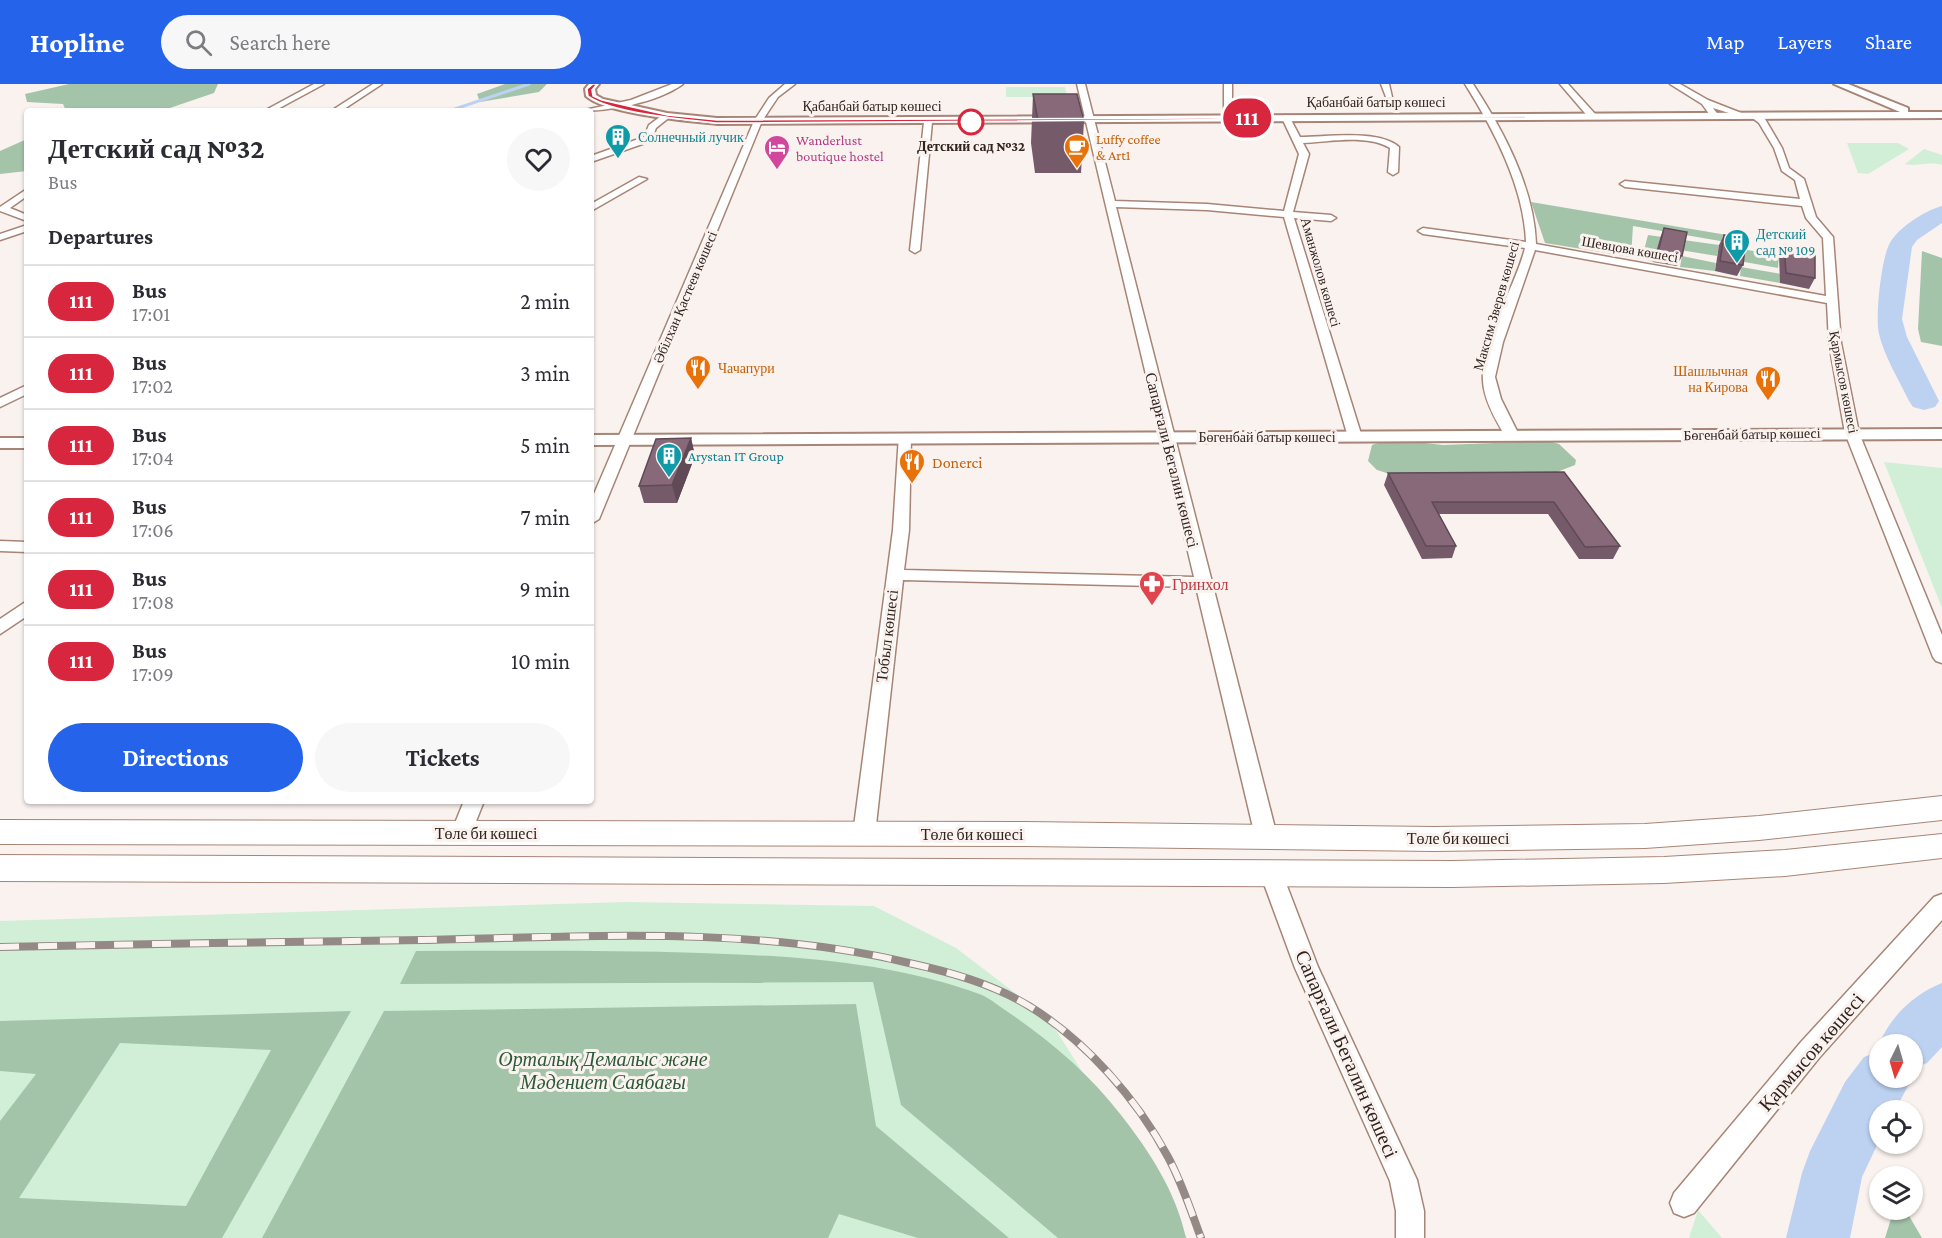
<!DOCTYPE html>
<html lang="en">
<head>
<meta charset="utf-8">
<style>
  body { margin:0; font-family:"Crimson Pro",serif; background:#f7f7f7; color:#2b2b33; height:100vh; display:flex; flex-direction:column; font-size:22px; white-space:nowrap }
  * { box-sizing:border-box; margin:0 }
  p { font-size:20px; color:#7c7c81 }
  .icon { flex:none; width:33px; height:33px; fill:none; stroke:currentColor; stroke-width:2; stroke-linecap:round; stroke-linejoin:round }
  .map { position:relative; flex:1; overflow:hidden }
  .panel { position:absolute; left:24px; top:24px; width:570px; height:696px; display:flex; flex-direction:column; background:#fff; border-radius:6px; box-shadow:0 2px 4px #0004 }
  .panel>* { flex:none }
  .badge { padding:0 12px; border-radius:20px; font-size:21px; line-height:39px }
  .needle { width:39px; rotate:185deg }
  .controls { position:absolute; left:1869px; top:950px; display:grid; gap:12px }
  .controls a { display:grid; place-items:center; width:54px; height:54px; border-radius:50%; background:#fff; box-shadow:0 2px 4px #0004; font-size:30px }
  .map>.badge { position:absolute; translate:-50% -50%; box-shadow:0 0 0 3px #fff }
  h2 { padding:0 24px; font-size:22px; line-height:54px }
  .round { display:grid; place-items:center; flex:none; width:63px; height:63px; border-radius:32px; background:#f7f7f7 }
  .head { display:flex; align-items:center; justify-content:space-between; height:102px; padding:0 24px }
  h1 { font-size:28px; font-weight:700; line-height:45px }
  .button { display:flex; gap:12px; margin-top:auto; padding:12px 24px }
  .button a { flex:1; height:69px; border-radius:36px; background:#2563eb; color:#fff; font-size:24px; font-weight:700; line-height:69px; text-align:center }
  .button a+a { background:#f7f7f7; color:#2b2b33 }
  ul { padding:0; list-style:none }
  li { display:flex; align-items:center; gap:18px; height:72px; padding:0 24px; border-top:2px solid #e1e1e2 }
  li div { flex:1 }
  li b { display:block; font-size:22px }
  li em { font-style:normal }
  li .badge { min-width:66px; font-weight:700; text-align:center }
  header { display:flex; align-items:center; gap:36px; box-sizing:border-box; height:84px; padding:0 30px; background:#2563eb; color:#fff }
  header strong { font-size:28px }
  nav { display:flex; gap:33px; margin-inline-start:auto; font-size:21px }
  .search { width:420px; height:54px; background:#f7f7f7; display:flex; align-items:center; gap:15px; box-sizing:border-box; padding:0 21px; border-radius:33px; color:#7c7c81; font-size:22px }
  .map>svg:first-child { display:block }
</style>
</head>
<body>
<header>
<strong>Hopline</strong>
<div class="search"><svg class="icon" aria-label="search" viewBox="0 0 24 24"><circle cx="10" cy="10" r="6"/><path d="M15 15l6 6"/></svg>Search here</div>
<nav><a>Map</a><a>Layers</a><a>Share</a></nav>
</header>
<div class="map">
<svg width="1942" height="1154" viewBox="0 0 1942 1154">
  <rect width="100%" height="100%" fill="#faf2ef"/>
  <path fill="#d0efd6" d="M 1006,3 L 1065,3 L 1067,13 L 1006,13 Z
    M 1847,59 L 1898,59 L 1909,65 L 1868,90 L 1858,89 Z
    M 1924,65 L 1942,71 L 1942,81 C 1929,77 1918,83 1905,80 Z
    M 1884,378 L 1942,384 L 1942,524 Z
    M 626,818 L 874,822 L 956,864 L 1049,935 L 1187,1154 L 0,1154 L 0,837 Z
    M 1698,1126 L 1722,1154 L 1689,1154 Z"/>
  <path fill="#a4c4aa" fill-rule="evenodd" d="M 69,0 L 218,0 L 214,9 L 161,27 L 66,27 L 63,20 L 27,18 L 25,10 Z
    M 505,0 L 547,0 L 539,8 L 480,18 L 477,10 Z
    M 27,55 L 27,87 L 0,90 L 0,67 Z
    M 1531,118 L 1727,151 L 1726,158 L 1633,142 L 1631,173 L 1545,159 Z
    M 1648,151 L 1719,161 L 1717,172 L 1680,166 L 1660,154 L 1653,178 L 1642,174 Z
    M 1741,165 L 1779,171 L 1778,184 L 1739,177 Z
    M 1922,167 L 1942,174 L 1942,262 L 1921,258 L 1918,245 Z
    M 1682,172 L 1716,179 L 1715,187 L 1680,183 Z
    M 1741,183 L 1781,190 L 1780,199 L 1740,192 Z
    M 1389,355 L 1443,361 L 1549,357 L 1559,360 L 1576,376 L 1575,381 L 1557,388 L 1393,391 L 1377,386 L 1368,377 L 1372,361 Z
    M 416,867 C 511,867 606,866 701,869 C 795,872 893,878 982,911 C 991,915 1000,923 1008,928 C 1051,957 1090,991 1121,1031 C 1150,1068 1176,1108 1186,1154 L 1058,1154 L 901,1021 L 873,898 L 400,900 Z
    M 856,920 L 876,1042 L 1009,1154 L 918,1154 L 839,1130 L 828,1154 L 262,1154 L 384,927 Z
    M 351,927 L 222,1154 L 0,1154 L 0,1037 L 36,990 L 0,987 L 0,937 ZM 120,959 L 271,966 L 186,1122 L 19,1114 Z
    M 1894,1125 L 1905,1125 L 1922,1154 L 1885,1154 Z"/>
  <g fill="none" stroke-linecap="round" stroke-linejoin="round">
    <path stroke="#bdd2f1" stroke-width="3" d="M 449,27 L 529,0"/>
    <path fill="#bdd2f1" fill-rule="evenodd" d="M 1942,122 L 1942,139 L 1917,156 L 1912,163 L 1902,235 L 1907,253 L 1939,317 L 1935,323 L 1924,326 L 1913,323 L 1909,317 C 1899,296 1884,272 1879,250 C 1875,233 1881,180 1888,163 C 1895,145 1924,127 1942,122 Z
      M 1942,899 L 1942,963 L 1927,979 L 1912,985 L 1912,960 L 1879,960 C 1891,932 1914,910 1942,899 Z
      M 1880,967 L 1880,993 L 1913,993 L 1895,1026 L 1880,1026 L 1880,1055 L 1862,1093 L 1850,1154 L 1786,1154 L 1802,1089 L 1810,1067 L 1845,998 L 1864,973 Z"/>
    <defs>
      <path id="minor" d="M 314,0 L 324,0 L 274,27 L 264,27 Z
        M 373,0 L 382,0 L 341,27 L 331,27 Z
        M 672,0 L 683,0 C 657,19 609,27 580,27 L 631,16 Z
        M 785,0 L 795,0 L 778,13 L 762,37 L 599,435 L 591,440 L 591,417 L 754,37 L 769,14 Z
        M 1077,0 L 1085,0 L 1115,117 L 1207,120 L 1284,127 L 1299,70 L 1282,34 L 1286,31 L 1290,34 L 1300,53 C 1326,53 1379,45 1399,63 L 1398,88 L 1393,91 L 1388,88 L 1390,64 C 1367,50 1329,58 1303,59 L 1309,70 L 1293,128 L 1331,131 L 1336,134 L 1331,137 L 1294,134 L 1362,353 L 1355,357 L 1348,353 L 1284,133 L 1207,126 L 1116,123 L 1277,752 L 1273,758 L 1266,761 L 1259,758 L 1255,752 L 1196,503 L 903,496 L 875,750 L 871,756 L 864,759 L 857,756 L 853,750 L 893,446 L 899,351 L 909,351 L 911,354 L 909,446 L 904,486 L 1194,493 Z
        M 1224,0 L 1232,0 L 1232,30 L 1235,34 L 1231,37 L 1224,31 Z
        M 1381,0 L 1389,0 L 1392,13 L 1386,13 Z
        M 1465,0 L 1473,0 C 1503,46 1534,103 1536,160 L 1826,212 L 1823,154 L 1806,134 L 1802,122 L 1625,103 L 1620,100 L 1625,97 L 1800,115 L 1795,96 L 1782,87 L 1774,64 L 1759,39 L 1750,32 L 1754,30 L 1765,35 L 1782,64 L 1789,84 L 1804,95 L 1816,133 L 1833,153 L 1841,259 L 1859,349 L 1942,551 L 1942,579 L 1936,577 L 1933,573 L 1845,349 L 1829,259 L 1827,219 L 1535,166 L 1503,258 L 1495,293 L 1501,315 L 1520,353 L 1518,356 L 1508,356 C 1497,339 1484,317 1483,297 C 1480,255 1515,205 1525,164 L 1423,150 L 1418,147 L 1423,144 L 1526,158 C 1524,103 1494,46 1465,0 Z
        M 1560,0 L 1568,0 L 1596,31 L 1596,35 L 1590,35 Z
        M 1670,0 L 1680,0 L 1708,16 L 1749,32 L 1745,34 L 1713,24 L 1719,32 L 1712,34 L 1702,20 Z
        M 664,30 L 671,32 L 656,44 L 651,57 L 591,78 L 591,72 L 644,53 L 649,41 Z
        M 928,35 L 932,38 L 920,166 L 915,169 L 910,166 L 924,38 Z
        M 639,93 L 647,95 L 591,127 L 591,120 Z
        M 27,105 L 27,112 L 10,124 L 27,131 L 27,137 L 0,127 L 0,123 Z
        M 27,141 L 27,147 L 0,156 L 0,150 Z
        M 27,301 L 27,310 L 0,323 L 0,314 Z
        M 0,457 L 27,458 L 27,468 L 0,467 Z
        M 27,517 L 27,532 L 0,550 L 0,535 Z
        M 464,717 L 484,717 L 469,755 L 462,758 L 455,755 L 451,749 Z
        M 1271,780 L 1279,783 L 1282,789 L 1318,883 L 1417,1096 L 1424,1127 L 1424,1154 L 1396,1154 L 1396,1127 L 1390,1097 L 1295,884 L 1260,789 L 1263,783 Z
        M 1942,810 L 1942,836 L 1819,974 L 1694,1129 L 1684,1133 L 1674,1129 L 1670,1119 L 1674,1109 L 1801,958 L 1934,813 Z"/>
      <path id="tertiary" d="M 589,0 L 599,0 L 595,5 L 596,11 L 603,15 L 667,29 L 717,34 L 1900,28 L 1834,0 L 1848,0 L 1908,24 L 1908,28 L 1942,28 L 1942,34 L 717,40 C 689,37 605,30 586,12 L 585,5 Z
        M 1942,345 L 1942,355 L 591,361 L 591,351 Z
        M 0,354 L 27,354 L 27,364 L 0,364 Z"/>
      <path id="secondary" d="M 1942,712 L 1942,736 L 1759,756 L 1645,764 L 1434,767 L 1024,762 L 0,760 L 0,736 L 1024,738 L 1434,743 L 1645,740 L 1759,732 Z
        M 1942,750 L 1942,774 L 1785,792 L 1664,799 L 1452,803 L 0,797 L 0,771 L 1452,777 L 1664,773 L 1785,766 Z"/>
    </defs>
    <use href="#minor" stroke="#a78576" stroke-width="3"/>
    <use href="#tertiary" stroke="#a78576" stroke-width="4"/>
    <use href="#secondary" stroke="#a78576" stroke-width="2"/>
    <use href="#minor" fill="#fff" fill-rule="evenodd"/>
    <use href="#tertiary" fill="#fff" fill-rule="evenodd"/>
    <use href="#secondary" fill="#fff" fill-rule="evenodd"/>
    <defs>
      <path id="rail" d="M 0,863 C 141,860 281,858 422,856 C 584,853 751,841 909,879 C 950,888 993,900 1029,922 C 1086,957 1137,1015 1168,1073 C 1182,1099 1191,1127 1201,1154"/>
    </defs>
    <use href="#rail" stroke="#948985" stroke-width="8"/>
    <use href="#rail" stroke="#faf2ef" stroke-width="6" stroke-dasharray="19" stroke-linecap="butt"/>
  </g>
  <path fill="#755a69" d="M 1033,10 L 1084,37 L 1081,89 L 1035,89 L 1031,59 Z
    M 1664,144 L 1682,172 L 1677,182 L 1653,178 L 1660,154 Z
    M 1724,151 L 1743,181 L 1737,192 L 1715,187 L 1719,161 Z
    M 1784,161 L 1815,194 L 1809,205 L 1780,199 L 1779,171 Z
    M 691,354 L 695,372 L 677,419 L 644,419 L 639,402 Z
    M 1564,388 L 1620,462 L 1613,475 L 1579,475 L 1548,430 L 1439,430 L 1456,462 L 1452,474 L 1422,475 L 1384,401 L 1388,389 Z"/>
  <path fill="#5f4a55" d="M 691,354 L 695,372 L 677,419 L 672,401 Z"/>
  <path fill="#88697a" stroke="#5f4a55" stroke-width="1.5" d="M 1033,10 L 1077,10 L 1084,37 L 1038,37 Z
    M 1664,144 L 1687,148 L 1682,172 L 1658,168 Z
    M 1724,151 L 1746,155 L 1743,181 L 1720,177 Z
    M 1784,161 L 1815,167 L 1815,194 L 1786,189 Z
    M 691,354 L 672,401 L 639,402 L 656,355 Z
    M 1564,388 L 1620,462 L 1585,463 L 1554,418 L 1432,418 L 1456,462 L 1426,462 L 1388,389 Z"/>
  <path fill="#d7263d" stroke="#fff" stroke-width="1.5" d="M 593,0 L 597,0 L 592,6 L 593,12 L 602,16 L 667,31 L 717,36 L 1922,31 L 717,39 C 686,36 612,29 588,12 L 587,5 Z"/>
  <defs>
    <symbol id="building-pin" viewBox="-11 -11 22 30"><path d="M0 17L-7.5 6A9.5 9.5 0 1 1 7.5 6Z" fill="#0f9aa8" stroke="#faf2ef"/><path d="M-4-6H4V6H1V3H-1V6H-4ZM-2.5-4.3h1.7v1.8h-1.7ZM.8-4.3h1.7v1.8H.8ZM-2.5-1h1.7V.8h-1.7ZM.8-1h1.7V.8H.8Z" fill="#fff"/></symbol>
    <symbol id="cafe-pin" viewBox="-11 -11 22 30"><path d="M0 17L-7.5 6A9.5 9.5 0 1 1 7.5 6Z" fill="#e8710a" stroke="#faf2ef"/><path d="M-5.5-4.5H6V0H3Q3 3.5 0 3.5H-2.5Q-5.5 3.5-5.5 0ZM3-3.2v2h1.7v-2ZM-6 4.5H4V6H-6Z" fill="#fff"/></symbol>
    <symbol id="hotel-pin" viewBox="-11 -11 22 30"><path d="M0 17L-7.5 6A9.5 9.5 0 1 1 7.5 6Z" fill="#d1479c" stroke="#faf2ef"/><path d="M-6-4.5h1.5V1H6V5H4.5V3h-9V5H-6ZM-4 0a1.8 1.8 0 1 1 3.6 0ZM.5 0V-2.5h3Q6-2.5 6 0Z" fill="#fff"/></symbol>
    <symbol id="restaurant-pin" viewBox="-11 -11 22 30"><path d="M0 17L-7.5 6A9.5 9.5 0 1 1 7.5 6Z" fill="#e8710a" stroke="#faf2ef"/><path d="M-5-6h1v4h1v-4h1v4h1v-4h1v5L-1.5 .5V6h-2V.5L-5-1ZM5-6V6H3V1.5H1.5Q1.5-4 5-6Z" fill="#fff"/></symbol>
    <symbol id="pharmacy-pin" viewBox="-11 -11 22 30"><path d="M0 17L-7.5 6A9.5 9.5 0 1 1 7.5 6Z" fill="#e0444e" stroke="#faf2ef"/><path d="M-2-6h4v4h4v4h-4v4h-4v-4h-4v-4h4Z" fill="#fff"/></symbol>
  </defs>
  <g fill-rule="evenodd">
    <use href="#building-pin" x="603" y="38" width="30" height="40"/>
    <use href="#cafe-pin" x="1062" y="48" width="30" height="40"/>
    <use href="#hotel-pin" x="762" y="49" width="30" height="40"/>
    <use href="#building-pin" x="1722" y="143" width="30" height="40"/>
    <use href="#restaurant-pin" x="683" y="269" width="30" height="40"/>
    <use href="#restaurant-pin" x="1753" y="280" width="30" height="40"/>
    <use href="#building-pin" x="654" y="357" width="30" height="40"/>
    <use href="#restaurant-pin" x="897" y="363" width="30" height="40"/>
    <use href="#pharmacy-pin" x="1137" y="485" width="30" height="40"/>
  </g>
  <circle fill="#fff" stroke="#d7263d" stroke-width="3" cx="971" cy="38" r="12"/>
  <g text-anchor="middle" dominant-baseline="central" stroke-width="6" stroke-linejoin="round" paint-order="stroke">
    <g font-size="14" fill="#31231d" stroke="#faf2ef">
      <text x="1376" y="18">Қабанбай батыр көшесі</text>
      <text x="872" y="22">Қабанбай батыр көшесі</text>
      <text transform="translate(1630 165) rotate(10)">Шевцова көшесі</text>
      <text transform="translate(1321 188) rotate(74)">Аманжолов көшесі</text>
      <text transform="translate(685 213) rotate(-67)">Әбілхан Қастеев көшесі</text>
      <text transform="translate(1496 222) rotate(-74)">Максим Зверев көшесі</text>
      <text transform="translate(1844 298) rotate(79)">Қармысов көшесі</text>
      <text transform="translate(1752 350) rotate(-1)">Бөгенбай батыр көшесі</text>
      <text x="1267" y="353">Бөгенбай батыр көшесі</text>
    </g>
    <g font-size="14" fill="#0d838f" stroke="#faf2ef" text-anchor="start">
      <text x="638" y="53">Солнечный лучик</text>
      <text x="1756" y="150">Детский<tspan x="1756" dy="16">сад № 109</tspan></text>
      <text x="688" y="372">Arystan IT Group</text>
    </g>
    <g font-size="14" fill="#c56008" stroke="#faf2ef" text-anchor="start">
      <text x="1096" y="55">Luffy coffee<tspan x="1096" dy="16">&amp; Art1</tspan></text>
      <text x="718" y="284">Чачапури</text>
      <text x="1748" y="287" text-anchor="end">Шашлычная<tspan x="1748" dy="16">на Кирова</tspan></text>
    </g>
    <g font-size="14" fill="#b23c85" stroke="#faf2ef" text-anchor="start">
      <text x="796" y="56">Wanderlust<tspan x="796" dy="16">boutique hostel</tspan></text>
    </g>
    <g font-size="14" font-weight="bold" fill="#31231d" stroke="#faf2ef">
      <text x="971" y="62">Детский сад №32</text>
    </g>
    <g font-size="16" fill="#31231d" stroke="#faf2ef">
      <text transform="translate(1172 376) rotate(76)">Сапарғали Бегалин көшесі</text>
      <text transform="translate(887 552) rotate(-83)">Тобыл көшесі</text>
      <text x="486" y="749">Төле би көшесі</text>
      <text x="972" y="750">Төле би көшесі</text>
      <text x="1458" y="754">Төле би көшесі</text>
    </g>
    <g font-size="16" fill="#c56008" stroke="#faf2ef" text-anchor="start">
      <text x="932" y="378">Donerci</text>
    </g>
    <g font-size="16" fill="#be3a42" stroke="#faf2ef" text-anchor="start">
      <text x="1172" y="500">Гринхол</text>
    </g>
    <g font-size="20" fill="#31231d" stroke="#faf2ef">
      <text transform="translate(1811 968) rotate(-49)">Қармысов көшесі</text>
      <text transform="translate(1347 970) rotate(66)">Сапарғали Бегалин көшесі</text>
    </g>
    <g font-size="20" font-style="italic" fill="#2a5a37" stroke="#faf2ef">
      <text x="603" y="975">Орталық Демалыс және<tspan x="603" dy="23">Мәдениет Саябағы</tspan></text>
    </g>
  </g>
</svg>
<div class="controls">
<a><svg class="needle" viewBox="-14 -14 28 28"><path d="M0-13l5 13h-10z" fill="#e53935"/><path d="M0 13l5-13h-10z" fill="#7c7c81"/></svg></a>
<a><svg class="icon" aria-label="locate" viewBox="0 0 24 24"><circle cx="12" cy="12" r="6"/><path d="M12 2v4M12 18v4M2 12h4M18 12h4"/></svg></a>
<a><svg class="icon" aria-label="layers" viewBox="0 0 24 24"><path d="M12 4l9 5-9 5-9-5zM3 14l9 5 9-5"/></svg></a>
</div>
<b class="badge" style="left:1247px;top:34px;background:#d7263d;color:#fff">111</b>
<section class="panel">
<div class="head"><div><h1>Детский сад №32</h1><p>Bus</p></div><a class="round"><svg class="icon" aria-label="heart" viewBox="0 0 24 24"><path d="M12 20l-8-8c-3-5 5-10 8-4 3-6 11-1 8 4z"/></svg></a></div>
<h2>Departures</h2>
<ul>
<li><span class="badge" style="background:#d7263d;color:#fff">111</span><div><b>Bus</b><p>17:01</p></div><em>2 min</em></li>
<li><span class="badge" style="background:#d7263d;color:#fff">111</span><div><b>Bus</b><p>17:02</p></div><em>3 min</em></li>
<li><span class="badge" style="background:#d7263d;color:#fff">111</span><div><b>Bus</b><p>17:04</p></div><em>5 min</em></li>
<li><span class="badge" style="background:#d7263d;color:#fff">111</span><div><b>Bus</b><p>17:06</p></div><em>7 min</em></li>
<li><span class="badge" style="background:#d7263d;color:#fff">111</span><div><b>Bus</b><p>17:08</p></div><em>9 min</em></li>
<li><span class="badge" style="background:#d7263d;color:#fff">111</span><div><b>Bus</b><p>17:09</p></div><em>10 min</em></li>
</ul>
<div class="button"><a>Directions</a><a>Tickets</a></div>
</section>
</div>
</body>
</html>
